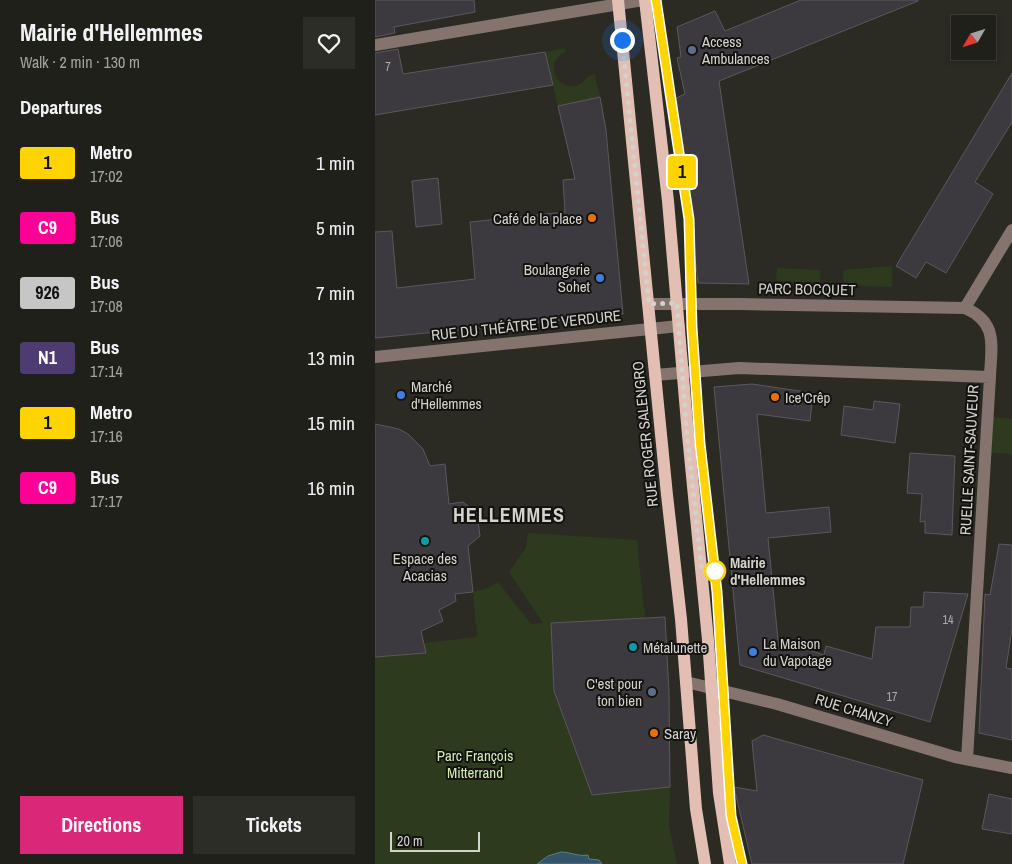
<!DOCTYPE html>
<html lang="en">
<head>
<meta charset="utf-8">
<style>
  body { margin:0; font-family:"Archivo Narrow",sans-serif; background:#2d2d27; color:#f1f3f6; height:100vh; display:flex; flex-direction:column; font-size:19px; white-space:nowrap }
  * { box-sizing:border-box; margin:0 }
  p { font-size:16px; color:#a2a3a2 }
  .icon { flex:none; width:28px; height:28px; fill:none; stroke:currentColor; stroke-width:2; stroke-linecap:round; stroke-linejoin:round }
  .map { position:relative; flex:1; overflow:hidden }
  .side { display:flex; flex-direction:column; background:#20201a; width:375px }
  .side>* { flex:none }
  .badge { padding:0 10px; border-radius:4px; font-size:18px; line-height:32px }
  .needle { width:32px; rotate:231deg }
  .controls { position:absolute; left:576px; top:15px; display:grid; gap:10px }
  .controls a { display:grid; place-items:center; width:45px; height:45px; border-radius:0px; background:#20201a; box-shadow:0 2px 8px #0003,0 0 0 1px #3d3e39; font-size:25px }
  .scale { position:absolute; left:15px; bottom:12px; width:90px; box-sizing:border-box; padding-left:5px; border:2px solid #d3d2ce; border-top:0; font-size:14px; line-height:18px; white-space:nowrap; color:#d3d2ce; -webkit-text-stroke:4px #13120f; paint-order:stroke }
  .you { position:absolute; width:25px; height:25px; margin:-12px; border:4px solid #fff; border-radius:50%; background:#1a73e8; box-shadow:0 0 0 8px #1a73e833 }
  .map>.badge { position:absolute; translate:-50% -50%; box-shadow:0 0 0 2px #fff }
  h2 { padding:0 20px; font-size:19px; line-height:45px }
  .round { display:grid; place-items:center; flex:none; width:52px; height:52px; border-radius:0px; background:#2d2d27 }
  .overview { display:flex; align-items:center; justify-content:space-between; height:85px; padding:0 20px }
  h1 { font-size:24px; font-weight:700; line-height:38px }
  .cta { display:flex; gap:10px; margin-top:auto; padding:10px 20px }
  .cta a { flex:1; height:58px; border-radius:0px; background:#db2777; color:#fff; font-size:20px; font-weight:700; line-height:58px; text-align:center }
  .cta a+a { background:#2d2d27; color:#f1f3f6 }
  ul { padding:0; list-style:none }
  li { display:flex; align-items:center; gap:15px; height:65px; padding:0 20px }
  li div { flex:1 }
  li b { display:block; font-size:19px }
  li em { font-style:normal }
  li .badge { min-width:55px; font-weight:700; text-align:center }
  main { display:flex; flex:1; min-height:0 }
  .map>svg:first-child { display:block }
</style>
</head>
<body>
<main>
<section class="side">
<div class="overview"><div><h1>Mairie d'Hellemmes</h1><p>Walk · 2 min · 130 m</p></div><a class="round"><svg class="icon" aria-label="heart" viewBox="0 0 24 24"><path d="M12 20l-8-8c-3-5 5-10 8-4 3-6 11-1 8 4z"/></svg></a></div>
<h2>Departures</h2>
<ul>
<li><span class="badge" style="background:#ffd400;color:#111">1</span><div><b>Metro</b><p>17:02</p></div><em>1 min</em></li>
<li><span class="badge" style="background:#ff0096;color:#fff">C9</span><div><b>Bus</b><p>17:06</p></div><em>5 min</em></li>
<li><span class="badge" style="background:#c6c6c6;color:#111">926</span><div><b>Bus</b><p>17:08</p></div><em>7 min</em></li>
<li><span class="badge" style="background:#4d3c71;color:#fff">N1</span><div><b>Bus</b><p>17:14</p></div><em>13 min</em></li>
<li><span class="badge" style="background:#ffd400;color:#111">1</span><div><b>Metro</b><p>17:16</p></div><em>15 min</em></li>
<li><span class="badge" style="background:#ff0096;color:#fff">C9</span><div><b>Bus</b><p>17:17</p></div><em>16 min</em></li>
</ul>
<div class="cta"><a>Directions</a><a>Tickets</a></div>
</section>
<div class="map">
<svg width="637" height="864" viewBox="0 0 637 864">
  <rect width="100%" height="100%" fill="#2b2a23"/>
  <path fill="#2d3a1e" d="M 190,48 L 191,51 C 161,68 194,105 214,75 L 220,75 L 225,97 L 183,106 L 170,52 Z
    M 517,266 L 517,287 L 468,285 L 469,270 Z
    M 402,268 L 445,270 L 445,282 L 401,281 Z
    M 618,417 L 637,419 L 637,454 L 617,453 Z
    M 153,533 L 262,540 L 270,618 L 176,623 L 179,692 L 217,795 L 295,787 L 294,826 L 302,864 L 0,864 L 0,657 L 51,653 L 49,643 L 102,637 L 98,592 L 113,588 L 123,582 L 156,624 L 168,623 L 134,572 L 151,547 Z"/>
  <path fill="#34546a" stroke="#647a88" d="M 186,852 C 195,852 205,857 213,855 L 214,859 L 224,860 L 227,864 L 162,864 L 173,856 Z"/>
  <path fill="#3c393f" stroke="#5b585f" d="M 0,0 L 99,0 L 100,12 L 19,27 L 20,33 L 0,37 Z
    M 426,0 L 543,0 L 543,1 L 344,81 L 374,284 L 323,283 L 321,265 L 297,100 L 310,94 L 302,58 L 306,57 L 302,27 L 340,11 L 350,31 Z
    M 23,49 L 28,74 L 170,52 L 178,85 L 0,115 L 0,53 Z
    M 637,73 L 637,122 L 600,182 L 618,194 L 571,273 L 551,262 L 541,278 L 521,266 Z
    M 225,97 L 231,130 L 248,314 L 0,338 L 0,232 L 17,231 L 22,288 L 100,279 L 95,222 L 190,212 L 188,180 L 200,179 L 183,106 Z
    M 63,178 L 67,224 L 41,227 L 37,181 Z
    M 377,384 L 438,393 L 435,421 L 382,414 L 391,513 L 454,507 L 456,532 L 393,538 L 403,640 L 449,655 L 451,646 L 497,659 L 501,627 L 535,627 L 536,607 L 548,607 L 549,592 L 593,594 L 555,722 L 365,665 L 339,387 Z
    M 499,401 L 525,404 L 520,443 L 466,435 L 469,406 L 498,410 Z
    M 0,424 L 24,429 L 33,434 L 48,449 L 55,466 L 70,464 L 74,504 L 88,502 L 102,513 L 105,536 L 93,546 L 98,592 L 80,594 L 81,601 L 64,610 L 68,621 L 46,631 L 51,653 L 0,657 Z
    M 535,453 L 580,456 L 577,535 L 550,533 L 550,521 L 545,522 L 547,494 L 532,493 Z
    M 624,544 L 637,545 L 637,629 L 631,668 L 637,669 L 637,740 L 604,733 L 610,594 L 615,595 Z
    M 290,617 L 294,692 L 295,787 L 217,795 L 179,691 L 176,623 Z
    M 388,735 L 548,780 L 528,864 L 377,864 L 359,787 L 382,791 L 377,741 Z
    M 614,794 L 637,799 L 637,834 L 607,829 Z"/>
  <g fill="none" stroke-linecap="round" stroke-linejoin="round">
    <path stroke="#85746e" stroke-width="12" d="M 0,45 L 268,0
      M 274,304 L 364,304 L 590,308 C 624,323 616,346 615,377 L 592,759
      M 590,308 L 637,230
      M 0,357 L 304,326
      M 280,375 L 364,368 L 615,377
      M 311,682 L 402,704 L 580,757 L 637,768"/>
    <path stroke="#e2beb3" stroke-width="12" d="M 243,0 L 292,495 L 306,619 L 321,809 L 330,864
      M 270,0 L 293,201 L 313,435 L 333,640 L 344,793 L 355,864"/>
  </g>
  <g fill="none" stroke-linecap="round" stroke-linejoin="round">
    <defs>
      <path id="line" d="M 281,0 L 314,219 L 317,328 L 325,444 L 342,592 L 356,816 L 367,864"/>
    </defs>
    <use href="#line" stroke="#fff" stroke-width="11"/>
    <use href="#line" stroke="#ffd400" stroke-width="8"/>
    <path stroke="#d3d2ce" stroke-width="5" stroke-dasharray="0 9" d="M 247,40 L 274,304 L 302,303 L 312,435 L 327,572 L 340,571"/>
  </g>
  <g fill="#5c6f8a" stroke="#13120f" stroke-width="2">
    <circle cx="317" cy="50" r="5"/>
    <circle cx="277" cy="692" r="5"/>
  </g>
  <g fill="#e8710a" stroke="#13120f" stroke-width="2">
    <circle cx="217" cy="218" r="5"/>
    <circle cx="400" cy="397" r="5"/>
    <circle cx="279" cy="733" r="5"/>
  </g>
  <g fill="#3f7fe0" stroke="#13120f" stroke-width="2">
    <circle cx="225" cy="278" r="5"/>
    <circle cx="26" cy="395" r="5"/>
    <circle cx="378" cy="652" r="5"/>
  </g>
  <g fill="#0f9aa8" stroke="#13120f" stroke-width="2">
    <circle cx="50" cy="541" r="5"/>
    <circle cx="258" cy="647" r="5"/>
  </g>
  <circle fill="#fff" stroke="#ffd400" stroke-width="2.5" cx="340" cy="571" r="10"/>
  <g text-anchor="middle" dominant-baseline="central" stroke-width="4" stroke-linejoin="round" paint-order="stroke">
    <g font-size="12" fill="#adacaa">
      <text x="13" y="67">7</text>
      <text x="573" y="620">14</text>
      <text x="517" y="697">17</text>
    </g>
    <g font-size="15" fill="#d3d2ce" stroke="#13120f" text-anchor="start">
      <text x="327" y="41">Access<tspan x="327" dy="17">Ambulances</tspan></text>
      <text x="207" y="218" text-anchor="end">Café de la place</text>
      <text x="215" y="269" text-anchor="end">Boulangerie<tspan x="215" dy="17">Sohet</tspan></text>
      <text x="36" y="386">Marché<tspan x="36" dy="17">d'Hellemmes</tspan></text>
      <text x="410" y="397">Ice'Crêp</text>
      <text x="50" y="558" text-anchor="middle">Espace des<tspan x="50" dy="17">Acacias</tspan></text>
      <text x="388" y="643">La Maison<tspan x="388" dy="17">du Vapotage</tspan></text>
      <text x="268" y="647">Métalunette</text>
      <text x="267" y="683" text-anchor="end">C'est pour<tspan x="267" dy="17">ton bien</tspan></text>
      <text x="289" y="733">Saray</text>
    </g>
    <g font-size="15" fill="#d3d2ce" stroke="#13120f">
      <text transform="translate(432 289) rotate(1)">PARC BOCQUET</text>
      <text transform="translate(151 325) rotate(-6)">RUE DU THÉÂTRE DE VERDURE</text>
      <text transform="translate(270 434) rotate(-96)">RUE ROGER SALENGRO</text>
      <text transform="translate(594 460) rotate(-87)">RUELLE SAINT-SAUVEUR</text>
      <text transform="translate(479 710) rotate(17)">RUE CHANZY</text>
    </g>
    <g font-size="15" font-weight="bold" fill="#d3d2ce" stroke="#13120f" text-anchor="start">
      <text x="355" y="562">Mairie<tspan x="355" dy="17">d'Hellemmes</tspan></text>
    </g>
    <g font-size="15" fill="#d0ecb1" stroke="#13120f">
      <text x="100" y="755">Parc François<tspan x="100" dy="17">Mitterrand</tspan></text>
    </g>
    <g font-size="20" font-weight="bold" letter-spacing="1" fill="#d3d2ce" stroke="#13120f">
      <text x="134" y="514">HELLEMMES</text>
    </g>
  </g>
</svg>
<div class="controls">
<a><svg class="needle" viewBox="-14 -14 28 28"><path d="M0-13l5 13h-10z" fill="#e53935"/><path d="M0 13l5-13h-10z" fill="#a2a3a2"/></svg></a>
</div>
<div class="scale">20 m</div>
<div class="you" style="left:247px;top:40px"></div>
<b class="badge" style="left:307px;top:172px;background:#ffd400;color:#111">1</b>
</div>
</main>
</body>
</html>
